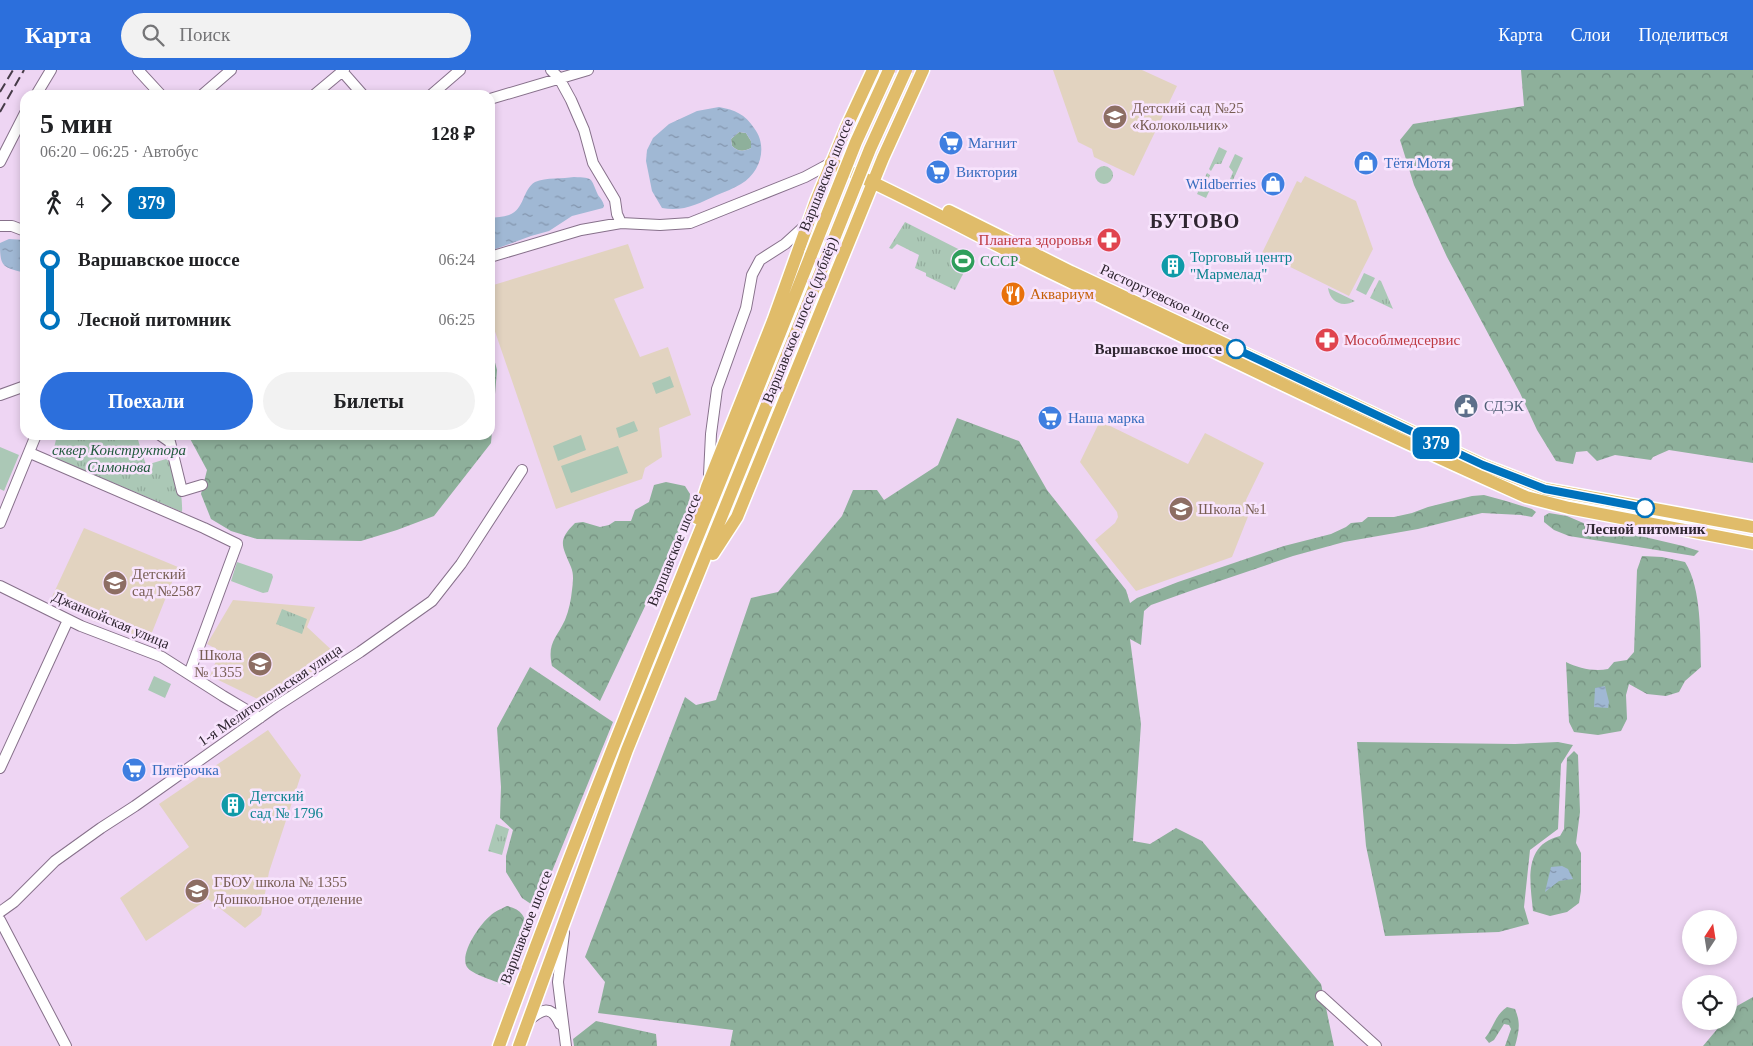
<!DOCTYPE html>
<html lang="ru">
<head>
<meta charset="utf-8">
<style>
  body { margin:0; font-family:"Times New Roman",serif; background:#f2f2f2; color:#202124; height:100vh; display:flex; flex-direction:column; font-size:19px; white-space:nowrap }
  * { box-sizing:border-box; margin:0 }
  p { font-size:16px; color:#757577 }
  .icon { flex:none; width:28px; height:28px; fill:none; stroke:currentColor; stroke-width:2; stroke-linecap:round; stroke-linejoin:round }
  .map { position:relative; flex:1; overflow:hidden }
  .side { position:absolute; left:20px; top:20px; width:475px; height:350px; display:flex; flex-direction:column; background:#fff; border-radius:15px; box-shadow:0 2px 8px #0003 }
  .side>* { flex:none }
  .badge { padding:0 10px; border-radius:8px; font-size:18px; line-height:32px }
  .needle { width:32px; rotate:12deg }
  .buttons { position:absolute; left:1682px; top:840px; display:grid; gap:10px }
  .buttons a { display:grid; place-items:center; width:55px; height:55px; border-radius:50%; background:#fff; box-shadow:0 2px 8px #0003; font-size:25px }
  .map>.badge { position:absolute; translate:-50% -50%; box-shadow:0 0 0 2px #fff }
  .legs { display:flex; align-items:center; gap:8px; height:55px; padding:0 20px; font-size:16px }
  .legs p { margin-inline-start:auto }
  .overview { display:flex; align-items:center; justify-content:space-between; height:85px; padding:0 20px }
  h1 { font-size:28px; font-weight:700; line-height:38px }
  .action { display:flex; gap:10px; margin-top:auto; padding:10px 20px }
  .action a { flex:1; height:58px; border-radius:30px; background:#2c6fdc; color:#fff; font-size:20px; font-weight:700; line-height:58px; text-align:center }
  .action a+a { background:#f2f2f2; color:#202124 }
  ul { padding:0 20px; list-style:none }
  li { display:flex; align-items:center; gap:18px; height:60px; font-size:19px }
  li i { display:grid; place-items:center; width:8px; height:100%; margin:0 6px; background:currentColor }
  li i::after { content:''; width:12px; height:12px; margin:-6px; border:4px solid; border-radius:50%; background:#fff }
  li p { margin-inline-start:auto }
  li:first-child i { background:linear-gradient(#0000 50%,currentColor 0) }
  li:last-child i { background:linear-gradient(currentColor 50%,#0000 0) }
  header { display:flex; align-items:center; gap:30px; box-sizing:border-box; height:70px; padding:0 25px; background:#2c6fdc; color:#fff }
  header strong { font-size:24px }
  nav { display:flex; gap:28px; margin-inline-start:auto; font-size:18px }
  .search { width:350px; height:45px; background:#f2f2f2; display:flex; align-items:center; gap:12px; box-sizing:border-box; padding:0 18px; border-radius:28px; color:#757577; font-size:19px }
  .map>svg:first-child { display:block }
</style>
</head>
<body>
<header>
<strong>Карта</strong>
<div class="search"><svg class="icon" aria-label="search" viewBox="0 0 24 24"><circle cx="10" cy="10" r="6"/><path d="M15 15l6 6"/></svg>Поиск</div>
<nav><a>Карта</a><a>Слои</a><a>Поделиться</a></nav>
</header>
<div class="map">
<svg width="1753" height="976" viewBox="0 0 1753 976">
  <defs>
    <pattern id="forest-crowns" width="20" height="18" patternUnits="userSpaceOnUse" patternTransform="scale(1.25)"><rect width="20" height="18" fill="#8eb09b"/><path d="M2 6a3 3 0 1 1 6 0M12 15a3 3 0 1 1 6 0" fill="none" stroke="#748f7f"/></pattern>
    <pattern id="park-tufts" width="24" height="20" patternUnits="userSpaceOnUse" patternTransform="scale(1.25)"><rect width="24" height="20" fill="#abc8b6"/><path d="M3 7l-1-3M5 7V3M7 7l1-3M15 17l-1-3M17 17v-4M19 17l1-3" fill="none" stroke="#93ac9d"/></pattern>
    <pattern id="water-ripples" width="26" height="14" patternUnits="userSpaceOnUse" patternTransform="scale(1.25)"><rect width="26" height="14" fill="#a0b8d4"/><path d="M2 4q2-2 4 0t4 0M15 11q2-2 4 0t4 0" fill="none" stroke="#8395ad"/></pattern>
  </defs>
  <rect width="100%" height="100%" fill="#eed5f3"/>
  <path fill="#e2d3c0" d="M 1053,0 L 1142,0 L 1177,16 L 1134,106 L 1094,87 L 1092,79 L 1078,72 Z
    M 1305,106 L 1356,131 L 1373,179 L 1349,226 L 1262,183 L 1297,111 L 1301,113 Z
    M 628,174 L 644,218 L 614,229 L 640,287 L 668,277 L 691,345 L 659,358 L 662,387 L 645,398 L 642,409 L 556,439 L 490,247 L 490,216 Z
    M 1100,351 L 1188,394 L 1205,363 L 1264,393 L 1246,430 L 1249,444 L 1232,487 L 1136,521 L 1095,470 L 1115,453 L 1118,447 L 1117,442 L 1080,392 Z
    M 84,458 L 178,497 L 149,570 L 91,550 L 51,529 Z
    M 233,530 L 315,537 L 307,557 L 339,587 L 270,635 L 210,606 L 220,581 L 207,574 Z
    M 268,660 L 301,705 L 269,802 L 261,845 L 245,858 L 208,829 L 146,871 L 120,828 L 189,777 L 159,734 Z"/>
  <path fill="#abc8b6" d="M 1364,203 L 1375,208 L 1366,225 L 1356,220 Z
    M 670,306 L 674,317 L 656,324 L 652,313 Z
    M 634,351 L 638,361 L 619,368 L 616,358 Z
    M 581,365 L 586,380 L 558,391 L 553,376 Z
    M 618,376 L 628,403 L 571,423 L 561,396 Z
    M 0,377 L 19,385 L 4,421 L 0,419 Z
    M 237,492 L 272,504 L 273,507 L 268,522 L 263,523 L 231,511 Z
    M 154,606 L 171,614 L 165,628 L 148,620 Z"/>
  <path fill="url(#forest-crowns)" d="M 1521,0 L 1753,0 L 1753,393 L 1669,380 L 1653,387 L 1651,390 L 1615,385 L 1597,391 L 1587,381 L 1576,382 L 1573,394 L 1556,391 L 1537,360 L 1520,323 L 1447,187 L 1414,115 L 1400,70 L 1413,54 L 1524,36 Z
    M 739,62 L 746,63 L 751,71 L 751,78 C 743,82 739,82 732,76 L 731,69 Z
    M 490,273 L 497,300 L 491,373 L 434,446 L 397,460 L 361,471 L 257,469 L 231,461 L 211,449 L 201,424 L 207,400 L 188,365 L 490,365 Z
    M 957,348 L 1019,371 L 1047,420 L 1126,520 L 1130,533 L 1137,528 L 1178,512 L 1284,476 L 1331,464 L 1346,457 L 1351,453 L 1362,452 L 1368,447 L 1394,447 L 1412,443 L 1428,437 L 1472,426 L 1484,425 L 1506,431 L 1532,439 L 1536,442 L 1532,447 L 1521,445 L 1482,443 L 1418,459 L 1344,472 L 1293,486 L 1193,520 L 1151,535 L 1144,541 L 1141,575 L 1130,569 L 1141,654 L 1133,771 L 1150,774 L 1176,758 L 1202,771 L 1321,914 L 1334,976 L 730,976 L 733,960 L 598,943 L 605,912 L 585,887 L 685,627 L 696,635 L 716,630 L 751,528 L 778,522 L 842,446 L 853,420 L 877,420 L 884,430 L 938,395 Z
    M 666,412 L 685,416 L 690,424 L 689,435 L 676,471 L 600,631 L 552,596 C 547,573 556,569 565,550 C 569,540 571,530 572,520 C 573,512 574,504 571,497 C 562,475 557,471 575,453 L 583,452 L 600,457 L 609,455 L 615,451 L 631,451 L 635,440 L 649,432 L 654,415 Z
    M 1549,443 L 1567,446 L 1588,455 L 1615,460 L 1683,476 L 1699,481 L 1694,486 L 1569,466 L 1554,460 L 1544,452 L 1544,446 Z
    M 1642,486 L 1662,487 L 1685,492 C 1702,519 1700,566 1701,597 L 1685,611 L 1679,622 L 1666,626 L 1647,624 L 1629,614 L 1626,625 L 1627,649 L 1621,661 L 1598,665 L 1574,662 L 1569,652 L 1566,592 C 1578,598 1594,602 1608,599 L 1614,592 L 1627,590 L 1634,582 L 1637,500 Z
    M 530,597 L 613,652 L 537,838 L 522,828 L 506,802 L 506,786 L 513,760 L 500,748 L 501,717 L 497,658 Z
    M 1357,672 L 1515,674 L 1558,672 L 1573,675 L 1561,694 L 1558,759 L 1530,780 L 1524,837 L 1529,854 L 1499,862 L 1385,866 L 1366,776 Z
    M 1574,681 L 1578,685 L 1580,742 L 1576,773 L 1581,783 L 1581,821 L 1579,833 L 1567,842 L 1550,846 L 1533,841 C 1530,811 1523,775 1560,766 L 1564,759 L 1567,688 Z
    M 507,836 C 546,844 515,893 506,915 C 497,912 471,904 467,897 C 459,884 480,854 490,846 C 495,841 501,839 507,836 Z
    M 1753,927 L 1753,976 L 1703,976 L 1724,951 L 1729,951 L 1729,946 L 1737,936 Z
    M 1507,937 L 1515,939 C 1521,953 1519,962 1515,976 L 1505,976 L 1511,959 L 1509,955 L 1504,954 L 1494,970 L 1489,973 L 1485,968 C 1494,957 1495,945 1507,937 Z
    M 596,951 L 656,964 L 657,976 L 574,976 L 573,969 Z"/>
  <path fill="url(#park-tufts)" d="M 1219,77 L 1227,81 L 1221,94 L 1215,94 L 1211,101 L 1209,99 Z
    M 1235,84 L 1243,88 L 1233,110 L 1230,109 L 1233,102 L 1229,97 Z
    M1095 105a9 9 0 1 1 18 0a9 9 0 1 1-18 0Z
    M 1207,103 L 1210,105 L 1208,109 L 1212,115 L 1206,128 L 1197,124 Z
    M 905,152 L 972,186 L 955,220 L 926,206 L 926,203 L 915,198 L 919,185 L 897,174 L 892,179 L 889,178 Z
    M 1379,210 L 1381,211 L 1393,239 L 1370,228 Z
    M 1328,218 L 1355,231 C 1342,238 1330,232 1328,218 Z
    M 57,365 L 141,365 L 138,370 L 146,395 L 166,389 C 168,391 171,392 173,394 C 179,401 183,432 182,442 L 52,387 Z
    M 282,539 L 307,549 L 302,564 L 276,554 Z
    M 496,754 L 509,759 L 502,785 L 488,781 Z"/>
  <path fill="url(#water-ripples)" fill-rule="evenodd" d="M 719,37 C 735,40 745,44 754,58 C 768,76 761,102 741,114 C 734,118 725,122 717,125 C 698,134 683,142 662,138 L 652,121 L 646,91 L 647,80 L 653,68 L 669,54 L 697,41 ZM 739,62 L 746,63 L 751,71 L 751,78 C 743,82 739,82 732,76 L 731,69 Z
    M 574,107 C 594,108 590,107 598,125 C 601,129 603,131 604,136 L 603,138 L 572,146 L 549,161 L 531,166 L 490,181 L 490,148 C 496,147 503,147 509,145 C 525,139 522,120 535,112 C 546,107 563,109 574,107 Z
    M 9,169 L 25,170 L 25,203 C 2,197 0,197 0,173 Z
    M 1605,616 L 1609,632 L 1608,638 L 1594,637 L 1595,618 Z
    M 1562,796 L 1568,799 L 1573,809 L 1559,811 L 1545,822 L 1551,797 Z"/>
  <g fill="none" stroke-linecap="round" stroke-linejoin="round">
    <defs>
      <path id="minor" d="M 138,0 L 161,25
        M 341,0 L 363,25
        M 551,0 L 559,8 L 571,30 L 584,60 L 593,93 L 615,130 L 617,144 L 621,153
        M 36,25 L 51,0
        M 202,25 L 231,0
        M 314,25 L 344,0
        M 431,25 L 460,0
        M 490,29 L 588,0
        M 0,92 L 25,43
        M 0,156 L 12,156 L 25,161
        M 490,187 L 581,160 L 621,153 L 660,155 L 690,153 L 805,107 L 831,93
        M 0,325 L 25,316
        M 160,365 L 170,372 L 182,421 L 202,415
        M 30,383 L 204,458 L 237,474 L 189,604
        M 709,405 L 711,364 L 717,319 L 746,238 L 752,205 L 760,190 L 785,174 L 807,154
        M 0,453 L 36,365
        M 0,516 L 81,556 L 162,587 L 223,626 L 260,648
        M 0,698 L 68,550
        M 0,842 L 14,832 L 55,791 L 101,758 L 135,736 L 275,637 L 360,582 L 432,531 L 461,494 L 522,400
        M 0,850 L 66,976
        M 564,863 L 558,912 L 566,976
        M 1321,926 L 1376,976
        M 528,951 C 542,939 551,934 560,954"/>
      <path id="major" d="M 831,93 C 905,126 976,165 1048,201 C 1200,275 1352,349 1506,418 L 1526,427 L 1569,438 L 1753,473
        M 949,141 L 1071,202 L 1483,395 L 1545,419 L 1753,457
        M 697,448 L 707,417 L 773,251 L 816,131 L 846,58 L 873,0
        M 713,484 L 737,447 L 883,88 L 923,0
        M 499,976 C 596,709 707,448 811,185
        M 519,976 L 627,680 L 825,191"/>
    </defs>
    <use href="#minor" stroke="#87718b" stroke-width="12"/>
    <use href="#major" stroke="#fff" stroke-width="15"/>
    <use href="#minor" stroke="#fff" stroke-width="10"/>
    <use href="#major" stroke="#e0bc6a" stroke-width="12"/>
    <path stroke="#463b48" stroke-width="2" stroke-dasharray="10 5" stroke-linecap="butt" d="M 0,22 L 13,0
      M 0,42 L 24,0"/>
    <defs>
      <path id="major-bridge" d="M 811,185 L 856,72 L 889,0
        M 825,191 L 870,79 L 906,0"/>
    </defs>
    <use href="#major-bridge" stroke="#fff" stroke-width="15" stroke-linecap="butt"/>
    <use href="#major-bridge" stroke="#e0bc6a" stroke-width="12"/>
  </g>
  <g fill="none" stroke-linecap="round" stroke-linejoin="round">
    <defs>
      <path id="line-1" d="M 1236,279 L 1483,395 L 1545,419 L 1645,438"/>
    </defs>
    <use href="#line-1" stroke="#fff" stroke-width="11"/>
    <use href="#line-1" stroke="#0072bc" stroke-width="8"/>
  </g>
  <defs>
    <symbol id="school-disc" viewBox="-11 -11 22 22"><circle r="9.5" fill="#8d6e63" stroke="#f8e4fd"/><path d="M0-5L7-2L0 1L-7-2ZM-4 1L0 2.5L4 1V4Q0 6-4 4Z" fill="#fff"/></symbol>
    <symbol id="supermarket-disc" viewBox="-11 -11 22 22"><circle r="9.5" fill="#3f7fe0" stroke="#f8e4fd"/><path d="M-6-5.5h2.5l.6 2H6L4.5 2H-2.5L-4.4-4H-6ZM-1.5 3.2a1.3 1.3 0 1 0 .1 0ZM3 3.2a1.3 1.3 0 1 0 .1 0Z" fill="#fff"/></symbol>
    <symbol id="shop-disc" viewBox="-11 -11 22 22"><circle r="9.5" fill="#3f7fe0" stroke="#f8e4fd"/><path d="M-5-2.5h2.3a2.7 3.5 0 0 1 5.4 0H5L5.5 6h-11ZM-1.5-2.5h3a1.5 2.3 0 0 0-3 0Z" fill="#fff"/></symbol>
    <symbol id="pharmacy-disc" viewBox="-11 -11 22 22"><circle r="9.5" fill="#e0444e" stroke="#f8e4fd"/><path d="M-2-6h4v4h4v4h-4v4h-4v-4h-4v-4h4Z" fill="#fff"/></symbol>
    <symbol id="stadium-disc" viewBox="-11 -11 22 22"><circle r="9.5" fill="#2e9e5b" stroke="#f8e4fd"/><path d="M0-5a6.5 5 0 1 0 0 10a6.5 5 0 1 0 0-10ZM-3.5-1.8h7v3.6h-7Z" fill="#fff"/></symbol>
    <symbol id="building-disc" viewBox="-11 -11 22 22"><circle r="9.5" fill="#0f9aa8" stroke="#f8e4fd"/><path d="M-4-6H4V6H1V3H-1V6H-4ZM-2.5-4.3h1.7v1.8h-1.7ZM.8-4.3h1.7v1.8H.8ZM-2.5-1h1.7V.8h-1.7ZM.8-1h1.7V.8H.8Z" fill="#fff"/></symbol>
    <symbol id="restaurant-disc" viewBox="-11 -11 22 22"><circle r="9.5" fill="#e8710a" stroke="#f8e4fd"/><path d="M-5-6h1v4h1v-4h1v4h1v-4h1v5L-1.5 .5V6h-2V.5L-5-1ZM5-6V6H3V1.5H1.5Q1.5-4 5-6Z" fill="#fff"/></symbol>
    <symbol id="civic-disc" viewBox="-11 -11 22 22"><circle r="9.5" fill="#5c6f8a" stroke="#f8e4fd"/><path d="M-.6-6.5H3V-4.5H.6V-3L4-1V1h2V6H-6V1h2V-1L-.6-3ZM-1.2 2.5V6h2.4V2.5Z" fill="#fff"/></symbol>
  </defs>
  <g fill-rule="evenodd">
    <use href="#school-disc" x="1101" y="33" width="28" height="28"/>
    <use href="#supermarket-disc" x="937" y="59" width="28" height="28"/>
    <use href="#shop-disc" x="1352" y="79" width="28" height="28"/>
    <use href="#supermarket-disc" x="924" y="88" width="28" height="28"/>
    <use href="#shop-disc" x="1259" y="100" width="28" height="28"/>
    <use href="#pharmacy-disc" x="1095" y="156" width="28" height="28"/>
    <use href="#stadium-disc" x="949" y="177" width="28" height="28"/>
    <use href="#building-disc" x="1159" y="182" width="28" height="28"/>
    <use href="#restaurant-disc" x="999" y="210" width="28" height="28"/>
    <use href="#pharmacy-disc" x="1313" y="256" width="28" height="28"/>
    <use href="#civic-disc" x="1452" y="322" width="28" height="28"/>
    <use href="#supermarket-disc" x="1036" y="334" width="28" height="28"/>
    <use href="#school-disc" x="1167" y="425" width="28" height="28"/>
    <use href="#school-disc" x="101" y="499" width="28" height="28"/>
    <use href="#school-disc" x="246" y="580" width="28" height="28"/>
    <use href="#supermarket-disc" x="120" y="686" width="28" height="28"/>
    <use href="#building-disc" x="219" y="721" width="28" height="28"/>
    <use href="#school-disc" x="183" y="807" width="28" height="28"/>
  </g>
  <g fill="#fff" stroke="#0072bc" stroke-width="2.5">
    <circle cx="1236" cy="279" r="9"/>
    <circle cx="1645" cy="438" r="9"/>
  </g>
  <g text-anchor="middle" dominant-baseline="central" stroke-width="5" stroke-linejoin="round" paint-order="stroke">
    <g font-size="15" fill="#785e54" stroke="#f8e4fd" text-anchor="start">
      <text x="1132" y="38">Детский сад №25<tspan x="1132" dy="17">«Колокольчик»</tspan></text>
      <text x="1198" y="439">Школа №1</text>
      <text x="132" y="504">Детский<tspan x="132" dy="17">сад №2587</tspan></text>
      <text x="242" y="585" text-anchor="end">Школа<tspan x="242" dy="17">№ 1355</tspan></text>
      <text x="214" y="812">ГБОУ школа № 1355<tspan x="214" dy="17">Дошкольное отделение</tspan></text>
    </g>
    <g font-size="15" fill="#366cbe" stroke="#f8e4fd" text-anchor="start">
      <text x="968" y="73">Магнит</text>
      <text x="1384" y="93">Тётя Мотя</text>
      <text x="956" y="102">Виктория</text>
      <text x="1256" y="114" text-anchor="end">Wildberries</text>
      <text x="1068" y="348">Наша марка</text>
      <text x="152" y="700">Пятёрочка</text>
    </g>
    <g font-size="15" fill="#2f2631" stroke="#f8e4fd">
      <text transform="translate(826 105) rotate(-68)">Варшавское шоссе</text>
      <text transform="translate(1165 228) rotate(25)">Расторгуевское шоссе</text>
      <text transform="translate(800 250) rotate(-68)">Варшавское шоссе (дублёр)</text>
      <text transform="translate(674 480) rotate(-68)">Варшавское шоссе</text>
      <text transform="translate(111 550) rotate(23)">Джанкойская улица</text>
      <text transform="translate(270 625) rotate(-34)">1-я Мелитопольская улица</text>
      <text transform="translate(526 857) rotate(-69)">Варшавское шоссе</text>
    </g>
    <g font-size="15" fill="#be3a42" stroke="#f8e4fd" text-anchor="end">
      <text x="1092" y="170">Планета здоровья</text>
      <text x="1344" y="270" text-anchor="start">Мособлмедсервис</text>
    </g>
    <g font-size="15" fill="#0d838f" stroke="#f8e4fd" text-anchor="start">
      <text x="1190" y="187">Торговый центр<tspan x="1190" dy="17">"Мармелад"</tspan></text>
      <text x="250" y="726">Детский<tspan x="250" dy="17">сад № 1796</tspan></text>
    </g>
    <g font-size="15" fill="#27864d" stroke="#f8e4fd" text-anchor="start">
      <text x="980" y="191">СССР</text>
    </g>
    <g font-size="15" fill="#c56008" stroke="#f8e4fd" text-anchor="start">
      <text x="1030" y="224">Аквариум</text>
    </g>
    <g font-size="15" font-weight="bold" fill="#2f2631" stroke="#f8e4fd" text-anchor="end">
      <text x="1222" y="279">Варшавское шоссе</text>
      <text x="1645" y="459" text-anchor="middle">Лесной питомник</text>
    </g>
    <g font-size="15" fill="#4e5e75" stroke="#f8e4fd" text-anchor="start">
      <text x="1484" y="336">СДЭК</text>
    </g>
    <g font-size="15" font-style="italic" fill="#225b3e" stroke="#f8e4fd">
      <text x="119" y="380">сквер Конструктора<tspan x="119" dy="17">Симонова</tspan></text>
    </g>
    <g font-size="20" font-weight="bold" letter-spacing="1" fill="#2f2631" stroke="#f8e4fd">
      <text x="1195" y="151">БУТОВО</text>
    </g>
  </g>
</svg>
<div class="buttons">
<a><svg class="needle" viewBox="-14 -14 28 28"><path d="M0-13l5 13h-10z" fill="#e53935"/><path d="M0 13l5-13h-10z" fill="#757577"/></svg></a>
<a><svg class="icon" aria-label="locate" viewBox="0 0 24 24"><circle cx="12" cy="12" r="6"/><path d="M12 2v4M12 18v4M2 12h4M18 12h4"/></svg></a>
</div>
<b class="badge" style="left:1436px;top:373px;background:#0072bc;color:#fff">379</b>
<section class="side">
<div class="overview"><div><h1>5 мин</h1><p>06:20 – 06:25 · Автобус</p></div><b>128 ₽</b></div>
<div class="legs"><svg class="icon" aria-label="walk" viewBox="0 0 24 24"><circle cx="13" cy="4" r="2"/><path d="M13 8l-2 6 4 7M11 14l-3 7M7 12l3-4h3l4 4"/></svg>4<svg class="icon" aria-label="forward" viewBox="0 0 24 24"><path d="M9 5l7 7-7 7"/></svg><b class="badge" style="background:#0072bc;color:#fff">379</b></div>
<ul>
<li><i style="color:#0072bc"></i><b>Варшавское шоссе</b><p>06:24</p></li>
<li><i style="color:#0072bc"></i><b>Лесной питомник</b><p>06:25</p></li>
</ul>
<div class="action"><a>Поехали</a><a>Билеты</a></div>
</section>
</div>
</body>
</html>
